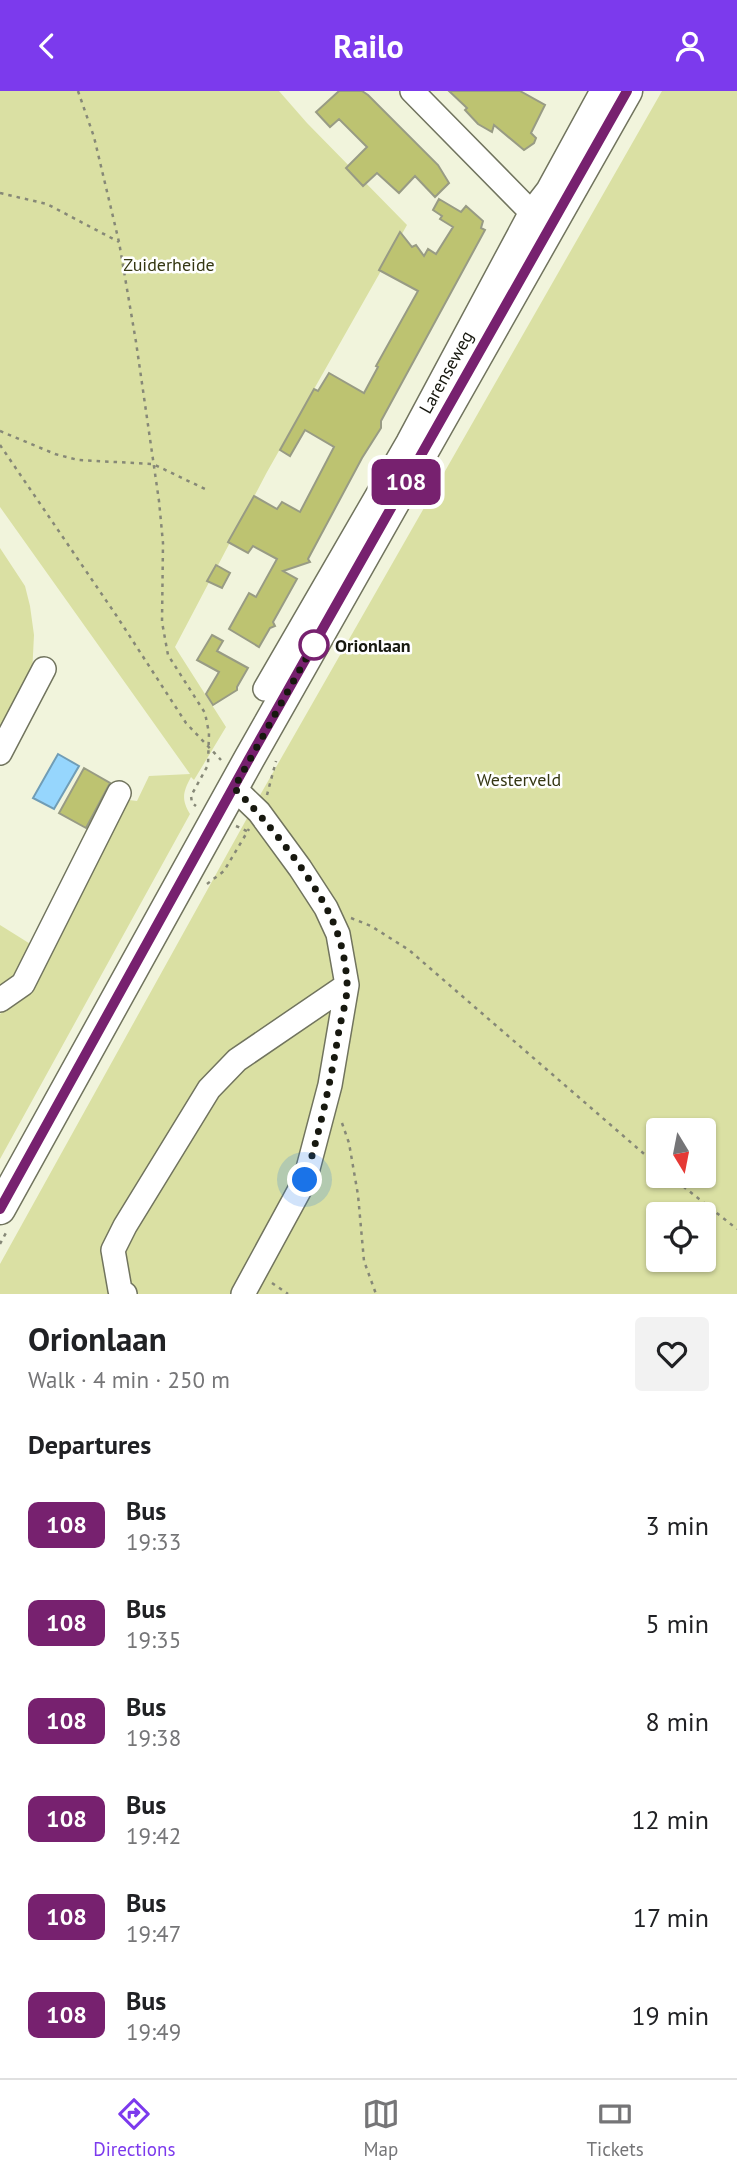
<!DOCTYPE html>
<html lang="en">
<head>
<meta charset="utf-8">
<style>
  body { margin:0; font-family:"PT Sans",sans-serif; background:#f2f2f2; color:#202124; height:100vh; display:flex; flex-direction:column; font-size:26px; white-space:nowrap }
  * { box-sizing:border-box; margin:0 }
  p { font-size:23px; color:#757577 }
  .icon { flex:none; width:38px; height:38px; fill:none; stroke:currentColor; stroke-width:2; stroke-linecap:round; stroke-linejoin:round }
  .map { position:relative; height:1203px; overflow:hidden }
  .panel { display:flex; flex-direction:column; background:#fff; flex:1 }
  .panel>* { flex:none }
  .badge { padding:0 14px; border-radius:10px; font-size:24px; line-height:46px }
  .needle { width:46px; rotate:170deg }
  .fabs { position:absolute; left:646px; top:1027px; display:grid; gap:14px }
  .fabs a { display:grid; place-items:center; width:70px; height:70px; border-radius:7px; background:#fff; box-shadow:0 2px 5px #0004; font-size:35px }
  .you { position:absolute; width:35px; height:35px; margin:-18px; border:5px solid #fff; border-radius:50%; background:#1a73e8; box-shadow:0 0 0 10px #1a73e833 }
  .map>.badge { position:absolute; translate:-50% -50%; box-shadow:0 0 0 4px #fff }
  h2 { padding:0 28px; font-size:26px; line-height:63px }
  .round { display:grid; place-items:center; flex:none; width:74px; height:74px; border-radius:7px; background:#f2f2f2 }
  .summary { display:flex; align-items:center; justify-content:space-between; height:119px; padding:0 28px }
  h1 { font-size:33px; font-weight:700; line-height:52px }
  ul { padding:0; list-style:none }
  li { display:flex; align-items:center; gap:21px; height:98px; padding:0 28px }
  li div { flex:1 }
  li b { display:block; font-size:26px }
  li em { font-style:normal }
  li .badge { min-width:77px; font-weight:700; text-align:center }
  header { display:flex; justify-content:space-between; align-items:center; height:91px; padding:0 28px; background:#7c3aed; color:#fff; font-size:32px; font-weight:700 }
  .tab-bar { display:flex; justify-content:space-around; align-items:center; height:98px; border-top:2px solid #e0e0e0; background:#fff; font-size:19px; color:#757577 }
  .tab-bar a { display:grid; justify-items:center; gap:4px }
  .tab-bar .active { color:#7c3aed }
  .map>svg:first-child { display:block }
</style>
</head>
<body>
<header><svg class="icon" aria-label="back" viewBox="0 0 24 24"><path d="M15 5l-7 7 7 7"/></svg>Railo<svg class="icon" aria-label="person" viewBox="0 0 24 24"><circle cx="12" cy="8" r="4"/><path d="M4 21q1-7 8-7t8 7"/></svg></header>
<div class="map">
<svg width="737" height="1203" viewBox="0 0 737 1203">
  <rect width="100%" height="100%" fill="#f1f4dc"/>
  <path fill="#dae0a3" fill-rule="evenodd" d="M 0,0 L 279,0 L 307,32 L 407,134 L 267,381 L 175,556 L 226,636 L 194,689 L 191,686 C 183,701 181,708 190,723 L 0,1068 L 0,923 L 35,890 L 129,709 L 137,710 L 149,685 L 190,683 L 0,416 Z
    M 662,0 L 737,0 L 737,1203 L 0,1203 L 0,1173 L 251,720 ZM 658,1040 L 704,1040 L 704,1085 L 658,1085 ZM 658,1124 L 704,1124 L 704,1169 L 658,1169 Z
    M 0,457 L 25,495 L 30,515 L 34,544 L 31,603 L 0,657 Z
    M 0,834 L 32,854 L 21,882 L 0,902 Z"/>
  <path fill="#96d6fd" stroke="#709db6" stroke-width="2" d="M 58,663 L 79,675 L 54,718 L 33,707 Z"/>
  <path fill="#bdc371" stroke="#989b84" stroke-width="2" d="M 339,0 L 362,0 L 368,4 L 438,74 L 449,92 L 435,106 L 415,85 L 399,102 L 377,82 L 363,95 L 346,77 L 367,56 L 339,28 L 330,36 L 316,21 Z
    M 449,0 L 520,0 L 545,14 L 531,42 L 536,47 L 534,52 L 524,59 L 494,34 L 492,41 L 478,33 L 465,19 L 467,17 Z
    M 439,108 L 461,121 L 466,115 L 483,130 L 481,137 L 485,139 L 381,330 L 381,337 L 362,367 L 308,468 L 310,471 L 283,480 L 297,488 L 273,531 L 275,535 L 270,537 L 259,556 L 229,538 L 249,502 L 256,506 L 277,468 L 253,455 L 248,462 L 228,451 L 254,405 L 277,418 L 282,411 L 300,421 L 334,356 L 305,339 L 290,365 L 280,359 L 314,298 L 318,300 L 329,282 L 364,302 L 378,276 L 376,275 L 418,200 L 379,179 L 400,141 L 412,156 L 416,154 L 424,165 L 428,158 L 436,163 L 453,136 L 440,128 L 442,125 L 433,119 Z
    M 216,474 L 230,482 L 222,497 L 207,490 Z
    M 212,544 L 223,550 L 217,560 L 248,577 L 237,596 L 237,599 L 213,614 L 206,603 L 219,581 L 197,569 Z
    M 84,677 L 110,692 L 86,737 L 59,722 Z"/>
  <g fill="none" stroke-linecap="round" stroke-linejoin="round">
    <defs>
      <path id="minor" d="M 412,0 L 531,121
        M 265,598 L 408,351 L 531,121 L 548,99 L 602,0
        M 0,662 L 44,578
        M 234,697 L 259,721 L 300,777 L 326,817 L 338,843 L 347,894 L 330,994 L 305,1089 L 243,1203
        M 0,909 L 23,893 L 119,702
        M 125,1203 L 120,1199 L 113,1159 L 125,1135 L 209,998 L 237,969 L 347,894"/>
      <path id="major" d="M 0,1118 L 249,668 L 627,0"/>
    </defs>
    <use href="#minor" stroke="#71745e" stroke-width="26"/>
    <use href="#major" stroke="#71745e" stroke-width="33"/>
    <path stroke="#868877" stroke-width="2.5" stroke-dasharray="3.5 5" stroke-linecap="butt" d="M 78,0 L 94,46 L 119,151 L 136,251 L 159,410 L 163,452 L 162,531 L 168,564 L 205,622 L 209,642 L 208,674 L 191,705 L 192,712 L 196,715
      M 0,102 L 47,113 L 119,151
      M 0,340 L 55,363 L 78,369 L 153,373 L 205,398
      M 0,354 L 116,524 L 186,632 L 221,669
      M 267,704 L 276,670
      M 236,735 L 249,741
      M 207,793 L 224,780 L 249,738
      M 351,827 L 371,835 L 409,859 L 658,1075
      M 342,1032 L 349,1052 L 358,1104 L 364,1170 L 376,1203
      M 670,1085 L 737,1138
      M 0,1153 L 7,1140
      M 272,1192 L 288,1203"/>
    <use href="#minor" stroke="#fff" stroke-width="23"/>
    <use href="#major" stroke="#fff" stroke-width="30"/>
  </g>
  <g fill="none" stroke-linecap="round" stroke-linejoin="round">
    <defs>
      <path id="line" d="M 0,1118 L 249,668 L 627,0"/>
    </defs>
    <use href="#line" stroke="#fff" stroke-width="16"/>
    <use href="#line" stroke="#77216f" stroke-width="10"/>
    <path stroke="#17180f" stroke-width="7" stroke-dasharray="0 12.6" d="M 305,1089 C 320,1039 331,990 339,939 C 342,924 348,906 347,891 C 346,876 343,858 338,844 C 324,799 268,730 234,697 L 317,548 L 314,554"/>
  </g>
  <circle fill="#fff" stroke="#77216f" stroke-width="3.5" cx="314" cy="554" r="14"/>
  <g text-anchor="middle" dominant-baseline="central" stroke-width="5" stroke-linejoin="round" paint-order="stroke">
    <g font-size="18" fill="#353713" stroke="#fff">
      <text x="169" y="173">Zuiderheide</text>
      <text x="519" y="688">Westerveld</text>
    </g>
    <g font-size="18" fill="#17180f" stroke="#fff">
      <text transform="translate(446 281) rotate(-61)">Larenseweg</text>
    </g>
    <g font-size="18" font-weight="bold" fill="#17180f" stroke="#fff" text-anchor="start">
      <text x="335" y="554">Orionlaan</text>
    </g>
  </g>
</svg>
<div class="fabs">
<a><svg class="needle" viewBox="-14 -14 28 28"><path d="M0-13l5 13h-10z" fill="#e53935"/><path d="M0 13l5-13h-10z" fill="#757577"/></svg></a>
<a><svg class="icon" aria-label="locate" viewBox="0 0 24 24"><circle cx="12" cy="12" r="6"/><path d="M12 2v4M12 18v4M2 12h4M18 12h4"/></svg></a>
</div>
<div class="you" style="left:305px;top:1089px"></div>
<b class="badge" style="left:406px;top:391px;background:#77216f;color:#fff">108</b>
</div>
<section class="panel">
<div class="summary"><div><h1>Orionlaan</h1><p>Walk · 4 min · 250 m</p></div><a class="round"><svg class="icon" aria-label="heart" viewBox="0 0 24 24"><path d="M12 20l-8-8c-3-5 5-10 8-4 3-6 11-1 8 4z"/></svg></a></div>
<h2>Departures</h2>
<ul>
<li><span class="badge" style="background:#77216f;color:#fff">108</span><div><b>Bus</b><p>19:33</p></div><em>3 min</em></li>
<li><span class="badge" style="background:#77216f;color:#fff">108</span><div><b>Bus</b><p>19:35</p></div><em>5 min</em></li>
<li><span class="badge" style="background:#77216f;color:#fff">108</span><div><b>Bus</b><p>19:38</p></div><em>8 min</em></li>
<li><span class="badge" style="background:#77216f;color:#fff">108</span><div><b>Bus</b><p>19:42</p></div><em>12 min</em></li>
<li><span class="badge" style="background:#77216f;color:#fff">108</span><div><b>Bus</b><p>19:47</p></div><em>17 min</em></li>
<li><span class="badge" style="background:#77216f;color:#fff">108</span><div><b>Bus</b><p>19:49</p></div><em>19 min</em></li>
</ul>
</section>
<nav class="tab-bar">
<a class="active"><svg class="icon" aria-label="directions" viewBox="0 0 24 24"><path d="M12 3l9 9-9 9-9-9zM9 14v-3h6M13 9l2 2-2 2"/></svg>Directions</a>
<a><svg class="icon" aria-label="map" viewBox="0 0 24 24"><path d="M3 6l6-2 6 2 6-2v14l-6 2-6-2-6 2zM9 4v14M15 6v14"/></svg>Map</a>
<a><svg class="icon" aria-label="tickets" viewBox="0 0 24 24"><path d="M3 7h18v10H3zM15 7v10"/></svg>Tickets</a>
</nav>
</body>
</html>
